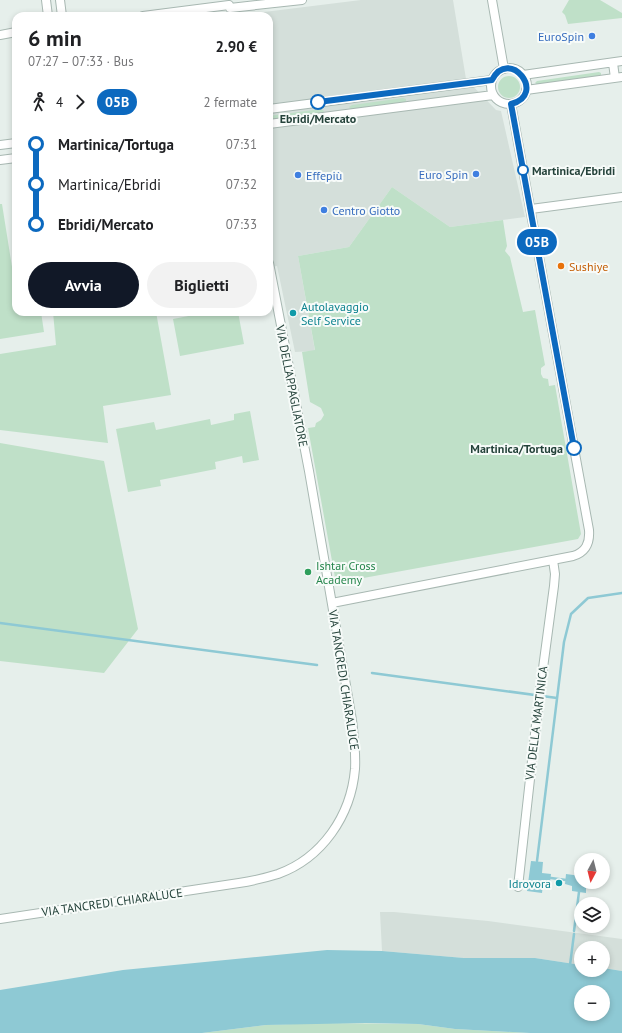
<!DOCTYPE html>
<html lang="it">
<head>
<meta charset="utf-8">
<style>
  body { margin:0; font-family:"PT Sans",sans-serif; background:#f2f2f2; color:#202124; height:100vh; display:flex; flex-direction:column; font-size:15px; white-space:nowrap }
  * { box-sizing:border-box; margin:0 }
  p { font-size:13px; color:#757577 }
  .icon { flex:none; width:22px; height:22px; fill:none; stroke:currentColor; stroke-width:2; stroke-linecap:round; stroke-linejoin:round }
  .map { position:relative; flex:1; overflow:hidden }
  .details { position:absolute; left:12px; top:12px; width:261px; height:304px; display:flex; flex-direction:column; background:#fff; border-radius:12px; box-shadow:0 2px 6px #0003 }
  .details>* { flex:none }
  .badge { padding:0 8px; border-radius:13px; font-size:14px; line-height:26px }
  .needle { width:26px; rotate:187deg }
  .tools { position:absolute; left:574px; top:853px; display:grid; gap:8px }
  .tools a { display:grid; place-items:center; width:36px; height:36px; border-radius:50%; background:#fff; box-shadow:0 2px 6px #0003; font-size:20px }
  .map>.badge { position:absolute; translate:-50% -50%; box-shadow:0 0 0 2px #fff }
  .legs { display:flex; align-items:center; gap:6px; height:44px; padding:0 16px; font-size:13px }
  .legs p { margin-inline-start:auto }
  .headline { display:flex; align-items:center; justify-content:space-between; height:68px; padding:0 16px }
  h1 { font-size:22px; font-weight:800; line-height:30px }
  .primary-button { display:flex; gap:8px; margin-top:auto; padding:8px 16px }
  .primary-button a { flex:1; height:46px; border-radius:24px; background:#111827; color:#fff; font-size:16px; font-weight:800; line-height:46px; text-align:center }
  .primary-button a+a { background:#f2f2f2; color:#202124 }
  ul { padding:0 16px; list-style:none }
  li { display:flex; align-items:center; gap:14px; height:40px; font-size:15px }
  li i { display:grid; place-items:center; width:6px; height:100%; margin:0 5px; background:currentColor }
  li i::after { content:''; width:10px; height:10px; margin:-5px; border:3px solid; border-radius:50%; background:#fff }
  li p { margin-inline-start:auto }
  li:first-child i { background:linear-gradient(#0000 50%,currentColor 0) }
  li:last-child i { background:linear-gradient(currentColor 50%,#0000 0) }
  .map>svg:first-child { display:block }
</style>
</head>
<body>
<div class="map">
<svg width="622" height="1033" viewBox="0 0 622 1033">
  <rect width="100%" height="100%" fill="#e6efeb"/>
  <path fill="#d4dfda" d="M 361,0 L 453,0 L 466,79 L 496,110 L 501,111 L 525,217 L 450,227 L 392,187 L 349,247 L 298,256 L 315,351 L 295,352 L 277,266 L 269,267 L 269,16 L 239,15 Z
    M 380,912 L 394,912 L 488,921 L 622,939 L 622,971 L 603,968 L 603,948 L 581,948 L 581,965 L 535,958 L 464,958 L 382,951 Z"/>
  <path fill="#bfe0c8" d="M 569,0 L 600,0 L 622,13 L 622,18 L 568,24 L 565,15 L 562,12 Z
    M 599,72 L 601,73 L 601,76 L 538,85 L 535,83 L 537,81 Z
    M498 87a11 11 0 1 1 22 0a11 11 0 1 1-22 0Z
    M 403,98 L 406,99 L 406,102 L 351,109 L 349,107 L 352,105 Z
    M 321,109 L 324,111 L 323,113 L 269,121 L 269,116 Z
    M 392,187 L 450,227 L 503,220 L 507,246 L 505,251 L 510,257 L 523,312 L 535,310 L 545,365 L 541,368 L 541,374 L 543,378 L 548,379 L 549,386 L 555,385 L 581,534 L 578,539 L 336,583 L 308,428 L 315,427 L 316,423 L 321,420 L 324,415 L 321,408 L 310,402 L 302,352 L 315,350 L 298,256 L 349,247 Z
    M 0,204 L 2,204 L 16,292 L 16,312 L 41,312 L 44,332 L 0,339 Z
    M 53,312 L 156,312 L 171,395 L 103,406 L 108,443 L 0,430 L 0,354 L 56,345 Z
    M 209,312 L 238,312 L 244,344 L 180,356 L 173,319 Z
    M 250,411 L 259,460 L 243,463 L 242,456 L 215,462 L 216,469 L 160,480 L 161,486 L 128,492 L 116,429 L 154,422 L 156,430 L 210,419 L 211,425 L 234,420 L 234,414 Z
    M 0,443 L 104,461 L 138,629 L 104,673 L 0,661 Z
    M 320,1023 L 418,1024 L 455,1029 L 530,1033 L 202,1033 L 266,1025 Z"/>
  <path fill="#8ec9d4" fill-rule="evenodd" d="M 531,861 L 543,862 L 542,873 L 551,874 L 550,884 L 543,884 L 542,893 L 527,891 Z
    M 566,874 L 581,876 L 581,882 L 586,882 L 586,893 L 572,891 L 572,886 L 565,884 Z
    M 327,950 L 382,951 L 464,958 L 535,958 L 581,965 L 581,970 L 603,970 L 603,968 L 622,971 L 622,1033 L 530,1033 L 455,1029 L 418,1024 L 366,1023 L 266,1025 L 202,1033 L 0,1033 L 0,990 L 123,970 ZM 581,992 L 603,992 L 603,1014 L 581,1014 Z"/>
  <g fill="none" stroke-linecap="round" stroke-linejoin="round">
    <path stroke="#8ec9d4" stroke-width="2.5" d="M 0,623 L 317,665
      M 372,673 L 557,698
      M 537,861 L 564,642 L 571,614 L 588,598 L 622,593
      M 551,878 L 566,880
      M 574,931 L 579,892
      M 570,965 L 574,934"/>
    <defs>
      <path id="minor" d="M 46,0 L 48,16
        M 60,0 L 62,16
        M 492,0 L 504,69
        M 230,8 L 302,0
        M 143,16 L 229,5
        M 0,35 L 16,32
        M 613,63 L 615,78
        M491 86a18 18 0 1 1 36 0a18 18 0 1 1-36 0Z
        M 523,75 L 622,61
        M 526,90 L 622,77
        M 269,109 L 492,80
        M 269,124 L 493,95
        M 0,145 L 16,143
        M 0,160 L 16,158
        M 531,209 L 622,197
        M 332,603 L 573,556 C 586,552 590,543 589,530 L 511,104
        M 518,887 L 539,698 L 554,586 L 555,574 L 553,560
        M 0,919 L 239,883 C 252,881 265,878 278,874 C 322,858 351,816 355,769 C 356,753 354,737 352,720 L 309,471 L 269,263"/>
    </defs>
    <use href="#minor" stroke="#a8b8b2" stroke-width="10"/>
    <use href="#minor" stroke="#fff" stroke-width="8"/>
  </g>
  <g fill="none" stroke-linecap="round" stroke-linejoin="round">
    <defs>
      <path id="line-1" d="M 318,102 L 492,80 C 509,46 548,95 511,104 L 574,448"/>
    </defs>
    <use href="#line-1" stroke="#fff" stroke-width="9"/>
    <use href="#line-1" stroke="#0c69bf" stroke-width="6"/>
  </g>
  <g fill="#3f7fe0" stroke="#f7fbf9" stroke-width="1.5">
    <circle cx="592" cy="36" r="4"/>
    <circle cx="476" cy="174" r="4"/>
    <circle cx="298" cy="175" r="4"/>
    <circle cx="324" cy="210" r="4"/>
  </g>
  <g fill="#fff" stroke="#0c69bf" stroke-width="2">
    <circle cx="318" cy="102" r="7"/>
    <circle cx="523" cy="170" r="5"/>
    <circle cx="574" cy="448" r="7"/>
  </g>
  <circle fill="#e8710a" stroke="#f7fbf9" stroke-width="1.5" cx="561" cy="266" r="4"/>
  <g fill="#0f9aa8" stroke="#f7fbf9" stroke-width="1.5">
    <circle cx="293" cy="313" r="4"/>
    <circle cx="559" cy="883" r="4"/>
  </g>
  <circle fill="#2e9e5b" stroke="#f7fbf9" stroke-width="1.5" cx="308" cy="572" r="4"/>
  <g text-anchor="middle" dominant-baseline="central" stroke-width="4" stroke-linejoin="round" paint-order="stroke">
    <g font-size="12" fill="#366cbe" stroke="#f7fbf9" text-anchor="end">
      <text x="584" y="36">EuroSpin</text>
      <text x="468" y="174">Euro Spin</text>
      <text x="306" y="175" text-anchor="start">Effepiù</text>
      <text x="332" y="210" text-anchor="start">Centro Giotto</text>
    </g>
    <g font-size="12" font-weight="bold" fill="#24423a" stroke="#f7fbf9">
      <text x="318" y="118">Ebridi/Mercato</text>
      <text x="532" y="170" text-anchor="start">Martinica/Ebridi</text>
      <text x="563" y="448" text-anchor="end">Martinica/Tortuga</text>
    </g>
    <g font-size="12" fill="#c56008" stroke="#f7fbf9" text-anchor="start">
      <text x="569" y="266">Sushiye</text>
    </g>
    <g font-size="12" fill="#0d838f" stroke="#f7fbf9" text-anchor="start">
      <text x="301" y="306">Autolavaggio<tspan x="301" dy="14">Self Service</tspan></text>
      <text x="551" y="883" text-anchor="end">Idrovora</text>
    </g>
    <g font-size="12" fill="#24423a" stroke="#f7fbf9">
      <text transform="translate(292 386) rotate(79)">VIA DELL'APPAGLIATORE</text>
      <text transform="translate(344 680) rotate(81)">VIA TANCREDI CHIARALUCE</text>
      <text transform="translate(536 723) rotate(-83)">VIA DELLA MARTINICA</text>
      <text transform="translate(112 902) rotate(-8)">VIA TANCREDI CHIARALUCE</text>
    </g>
    <g font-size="12" fill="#27864d" stroke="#f7fbf9" text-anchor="start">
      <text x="316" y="565">Ishtar Cross<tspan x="316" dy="14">Academy</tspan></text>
    </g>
  </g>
</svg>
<div class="tools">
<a><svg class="needle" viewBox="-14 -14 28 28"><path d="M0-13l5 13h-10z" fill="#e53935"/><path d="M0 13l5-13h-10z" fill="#757577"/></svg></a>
<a><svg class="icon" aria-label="layers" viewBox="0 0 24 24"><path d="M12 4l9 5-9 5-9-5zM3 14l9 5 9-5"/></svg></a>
<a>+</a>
<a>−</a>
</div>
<b class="badge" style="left:537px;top:242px;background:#0c69bf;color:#fff">05B</b>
<section class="details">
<div class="headline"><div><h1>6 min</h1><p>07:27 – 07:33 · Bus</p></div><b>2.90 €</b></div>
<div class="legs"><svg class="icon" aria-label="walk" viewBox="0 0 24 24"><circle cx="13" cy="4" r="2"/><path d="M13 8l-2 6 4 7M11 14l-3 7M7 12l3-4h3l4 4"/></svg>4<svg class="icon" aria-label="forward" viewBox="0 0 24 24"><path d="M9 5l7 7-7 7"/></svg><b class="badge" style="background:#0c69bf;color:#fff">05B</b><p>2 fermate</p></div>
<ul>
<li><i style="color:#0c69bf"></i><b>Martinica/Tortuga</b><p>07:31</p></li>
<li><i style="color:#0c69bf"></i><span>Martinica/Ebridi</span><p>07:32</p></li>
<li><i style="color:#0c69bf"></i><b>Ebridi/Mercato</b><p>07:33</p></li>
</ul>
<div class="primary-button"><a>Avvia</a><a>Biglietti</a></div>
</section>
</div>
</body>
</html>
